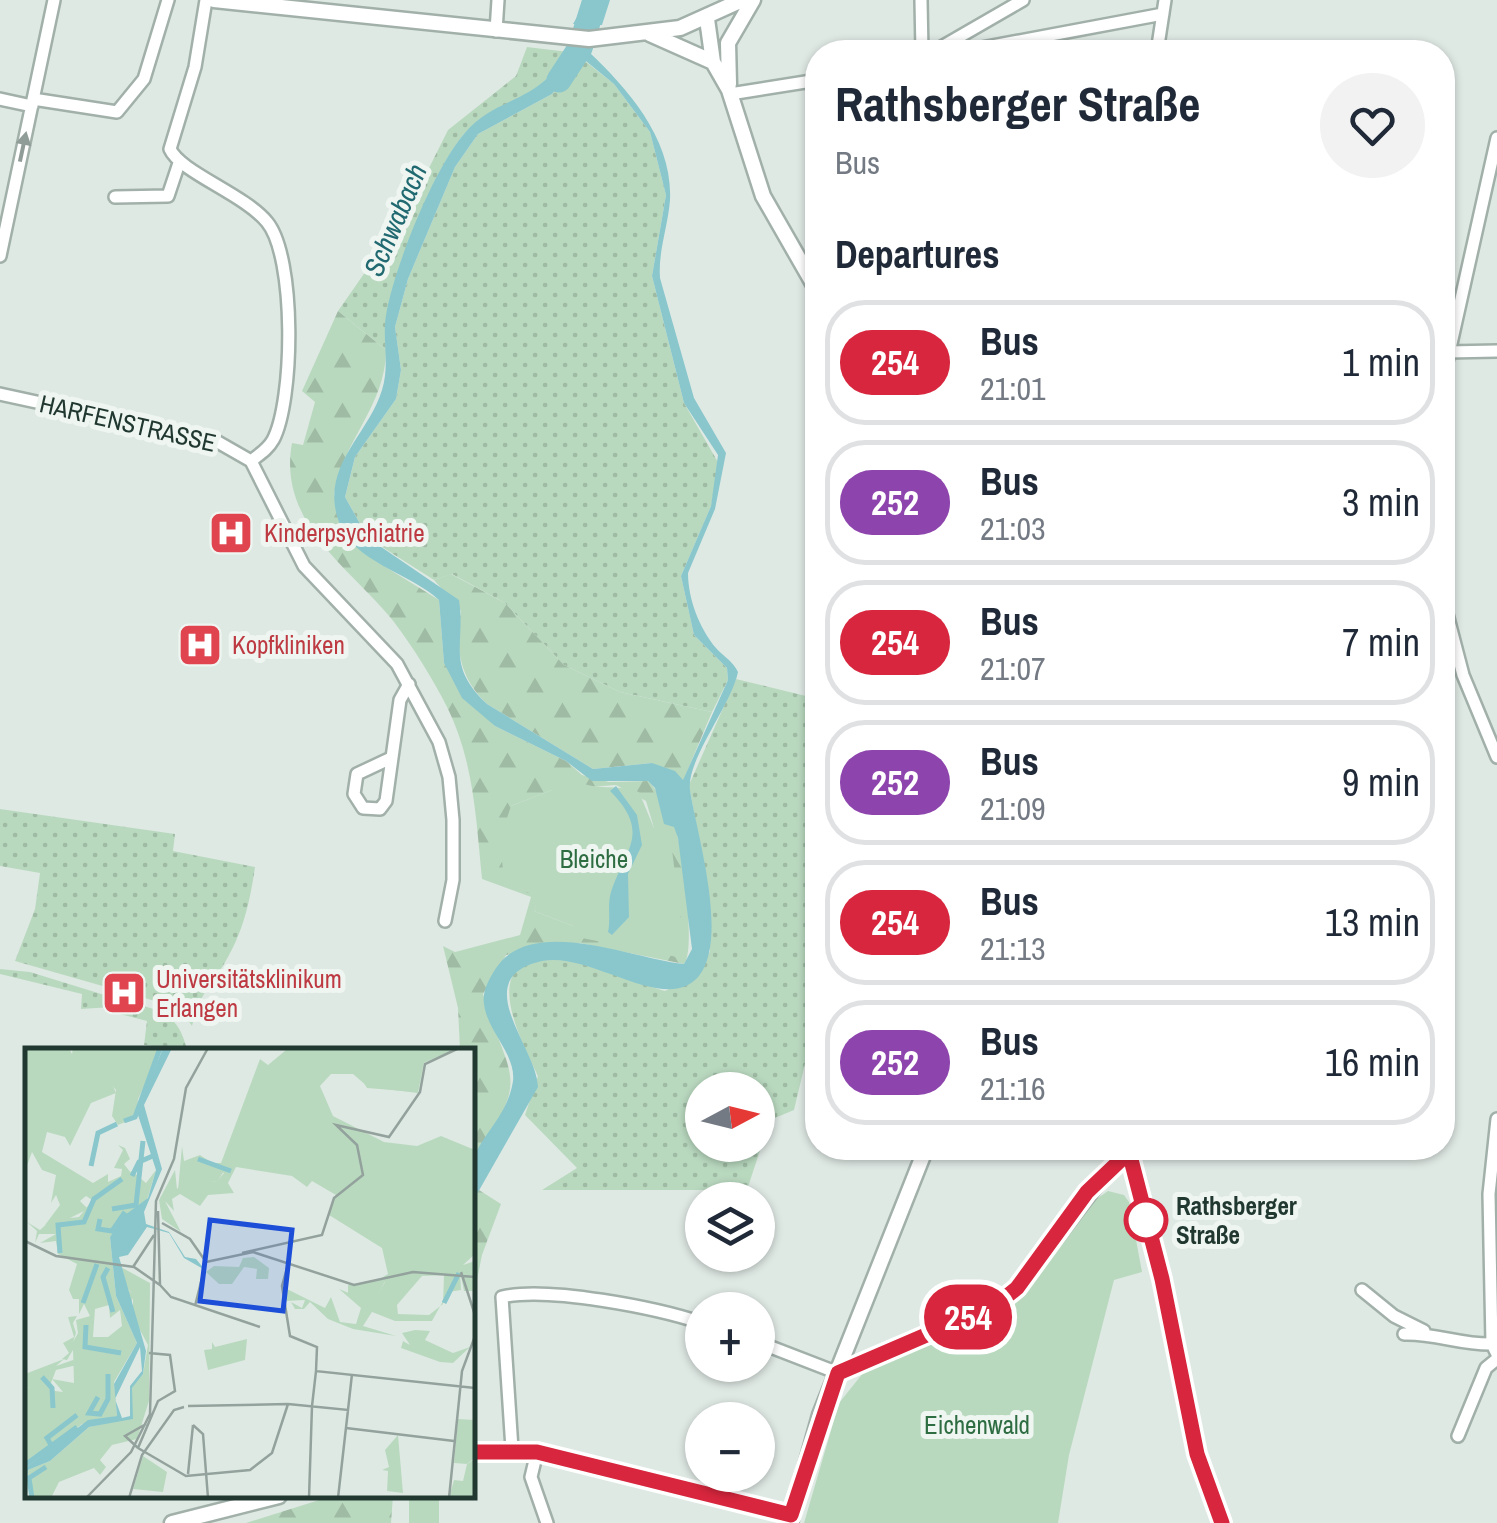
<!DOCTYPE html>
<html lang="en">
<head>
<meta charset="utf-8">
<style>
  body { margin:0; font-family:"Archivo Narrow",sans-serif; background:#f2f2f3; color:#1f2937; height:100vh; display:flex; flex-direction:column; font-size:38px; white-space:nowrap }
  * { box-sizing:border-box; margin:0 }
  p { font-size:32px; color:#747a83 }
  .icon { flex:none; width:55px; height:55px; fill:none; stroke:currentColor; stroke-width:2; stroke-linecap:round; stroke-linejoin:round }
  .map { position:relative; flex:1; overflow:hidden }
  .drawer { position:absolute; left:805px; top:40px; width:650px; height:1120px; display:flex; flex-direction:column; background:#fff; border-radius:40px; box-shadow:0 2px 8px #0004 }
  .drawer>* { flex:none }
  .badge { padding:0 20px; border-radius:32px; font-size:35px; line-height:65px }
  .needle { width:65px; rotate:83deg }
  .controls { position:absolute; left:685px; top:1072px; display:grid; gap:20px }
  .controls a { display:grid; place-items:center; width:90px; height:90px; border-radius:50%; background:#fff; box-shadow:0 2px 8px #0004; font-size:50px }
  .map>.badge { position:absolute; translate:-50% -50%; box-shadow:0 0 0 5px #fff }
  h2 { padding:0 30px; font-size:38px; line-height:90px }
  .round { display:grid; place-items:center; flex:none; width:105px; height:105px; border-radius:52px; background:#f2f2f3 }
  .head { display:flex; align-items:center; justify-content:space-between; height:170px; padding:0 30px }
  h1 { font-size:48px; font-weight:700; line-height:75px }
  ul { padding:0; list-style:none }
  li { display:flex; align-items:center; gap:30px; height:125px; margin:0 20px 15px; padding:0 10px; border:5px solid #e0e1e3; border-radius:40px }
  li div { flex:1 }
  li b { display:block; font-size:38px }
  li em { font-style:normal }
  li .badge { min-width:110px; font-weight:700; text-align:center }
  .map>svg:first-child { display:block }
</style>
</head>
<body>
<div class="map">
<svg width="1497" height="1523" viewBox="0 0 1497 1523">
  <defs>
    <pattern id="grass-dots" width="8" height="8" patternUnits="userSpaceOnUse" patternTransform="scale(2.5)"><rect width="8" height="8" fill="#b9d9bf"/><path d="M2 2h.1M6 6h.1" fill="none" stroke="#9fbba4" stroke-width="1.8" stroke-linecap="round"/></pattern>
    <pattern id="forest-firs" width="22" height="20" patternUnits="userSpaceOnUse" patternTransform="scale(2.5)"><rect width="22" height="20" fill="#b9d9bf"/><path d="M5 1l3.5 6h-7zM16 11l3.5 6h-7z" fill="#9fbba4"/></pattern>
  </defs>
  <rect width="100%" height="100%" fill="#dfe9e4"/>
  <path fill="url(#grass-dots)" fill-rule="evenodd" d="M 527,47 L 569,52 C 537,104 507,94 468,130 C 434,162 379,305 386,350 L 338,311 L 407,212 L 448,130 L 516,76 Z
    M 580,57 L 614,84 L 650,132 L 666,195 L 652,276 L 684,403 L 719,464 L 711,506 L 681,576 L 694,635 L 727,668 L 728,680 L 712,712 L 620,692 L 564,665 L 505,603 L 452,574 L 434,580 L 368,538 L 345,497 L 355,457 L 396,399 L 401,370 L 395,327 L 408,279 L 455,167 L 478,134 L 552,94 Z
    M 736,679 L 810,697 L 817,695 L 817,1047 L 809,1047 L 794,1110 L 770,1120 L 747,1190 L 542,1190 L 577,1168 L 525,1115 L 538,1076 C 513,1025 474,945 575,959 C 598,963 638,984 665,991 L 700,974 L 710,951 L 709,896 L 689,785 ZM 702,1090 L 758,1090 L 758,1145 L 702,1145 Z
    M 0,809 L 175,834 L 173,851 L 255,867 C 250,902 243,933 224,964 C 207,991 200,994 192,1026 L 182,1011 L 169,1005 L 15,961 L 35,909 L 40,873 L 0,866 Z
    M 0,969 L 30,972 L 111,997 L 112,1007 L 81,1009 L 82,994 L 0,974 Z
    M 119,999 C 156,1011 177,1008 187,1050 L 144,1045 L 147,1021 L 116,1013 Z"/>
  <path fill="url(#forest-firs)" fill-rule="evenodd" d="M 338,311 L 386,350 C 386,406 342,441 334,495 L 384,566 L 439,600 L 444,663 L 495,726 L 566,761 L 582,775 L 609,782 L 648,781 C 658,789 669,815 675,828 C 683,847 696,952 684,964 L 580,943 L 506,955 L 483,994 C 509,1081 533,1075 473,1158 L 472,1050 L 460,1050 L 458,1008 L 443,946 L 455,952 L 520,935 L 531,897 L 482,879 C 476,819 474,762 447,707 C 433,679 413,647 394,622 C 352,569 277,524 292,443 L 303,445 L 315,402 L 302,391 ZM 616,785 L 646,801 L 654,828 L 573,926 L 534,911 L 539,897 L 511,806 L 552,790 Z
    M 451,574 L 505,603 L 564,665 L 620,692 L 712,712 L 683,781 L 652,763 L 593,769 L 487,704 C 459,677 455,648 461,611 L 434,580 Z
    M 479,1190 L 501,1204 L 482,1255 L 473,1300 L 473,1201 Z
    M 332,1496 L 393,1496 L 391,1523 L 246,1523 Z
    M 409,1496 L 439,1496 L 439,1523 L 409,1523 Z"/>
  <path fill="#b9d9bf" d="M 567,776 C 598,794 607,782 639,792 L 654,828 L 670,834 L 685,952 L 677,957 L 582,938 L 573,926 L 534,911 L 538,897 L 504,881 L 500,839 L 511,806 L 552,790 Z
    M 1108,1191 L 1124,1195 L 1129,1202 L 1142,1272 L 1114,1280 L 1069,1455 L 1058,1523 L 804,1523 L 839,1403 L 867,1368 L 1007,1304 L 1082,1209 Z"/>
  <path fill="#8ac7cc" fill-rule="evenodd" d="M 587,0 L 610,0 L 602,25 L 573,24 Z
    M 569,52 L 589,52 C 629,90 673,140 670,200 C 668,227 658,251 660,278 L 694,398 L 726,453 L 715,509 L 688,573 C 688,598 699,628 716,648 C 724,657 733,661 738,672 C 731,706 686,760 690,790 C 697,835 729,938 699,976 C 666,1016 591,951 542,961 C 466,978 537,1047 538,1087 L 473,1201 C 472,1188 469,1167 474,1156 C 487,1129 508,1113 513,1081 C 516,1054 487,1031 484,1004 C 482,991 489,979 496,968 C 532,914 633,959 684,964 L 692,949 L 678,838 L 674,827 L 664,824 L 655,788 L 648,781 L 592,781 L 566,761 L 495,726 L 462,698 L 444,663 L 439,600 C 410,573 353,562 339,522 C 319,467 368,436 382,390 C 390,365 382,340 386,315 C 394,268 433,170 464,134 C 497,95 535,106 569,52 ZM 581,57 L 614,84 L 650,132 L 666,195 L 652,276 L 684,403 L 718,455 L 711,506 L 681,576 L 694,635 L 727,668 L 728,680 L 683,780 L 675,771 L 652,763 L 593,769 L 487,704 C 445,664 466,645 459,600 L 368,538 L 345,497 L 355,457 L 396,399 L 401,370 L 395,327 L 408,279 L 455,167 L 478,134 L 552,94 Z
    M 616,786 L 637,815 L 642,845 L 628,874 L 629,917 L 612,935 L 608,932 C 611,919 607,905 611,892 C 625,849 652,833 610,791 Z"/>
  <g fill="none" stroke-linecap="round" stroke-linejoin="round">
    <path stroke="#8ac7cc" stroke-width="25" d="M 559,80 L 580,48 L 595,0"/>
    <defs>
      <path id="minor" d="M 206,0 L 195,67 L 170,149 C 180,172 244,194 267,222 C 296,257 294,401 273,440 C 268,449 260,454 251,461
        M 921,0 L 922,52
        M 496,31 L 498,0
        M 933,52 L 1023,0
        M 960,52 L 1163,14
        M 1157,52 L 1165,0
        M 730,94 L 818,80
        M 0,99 L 32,106
        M 33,99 L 117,112 L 144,79 L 168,0
        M 115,197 L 168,196 L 179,163
        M 0,256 L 54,0
        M 1447,352 L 1497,351
        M 1442,384 L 1497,138
        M 0,394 L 216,441 L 251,461 L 304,566 L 397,664 L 439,742 L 449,777 L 453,820 L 453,880 L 445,921
        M 1442,595 L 1463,675 L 1497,757
        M 389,759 L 357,774 L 354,794 L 363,808 L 380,809 L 386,801 L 400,700 L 409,684
        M 1497,1119 L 1489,1194 L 1492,1344 L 1497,1354
        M 1362,1290 L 1394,1316 L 1424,1331
        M 1404,1334 C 1435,1333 1462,1345 1492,1344
        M 758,1342 L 838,1373 L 996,1305 C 1046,1265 1079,1199 1129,1152
        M 1458,1436 L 1486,1368 L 1497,1359
        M 512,1449 L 502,1297 C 547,1286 657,1308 702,1323
        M 537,1452 L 531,1477 L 547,1523"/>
      <path id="tertiary" d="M 214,0 L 589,39 L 680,28 L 742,0
        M 707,19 L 713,62 L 729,90 L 763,196 L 818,292
        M 650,34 L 713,62
        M 729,84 L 728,43 L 753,0
        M 1128,1148 L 1162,1279 L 1197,1454 L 1222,1523
        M 472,1452 L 537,1452 L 791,1515
        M 172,1523 L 279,1496
        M 790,1523 L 820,1415 L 926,1148"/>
    </defs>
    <use href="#minor" stroke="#a2b0aa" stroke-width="16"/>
    <use href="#tertiary" stroke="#a2b0aa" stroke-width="19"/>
    <use href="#minor" stroke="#fff" stroke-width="11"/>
    <use href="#tertiary" stroke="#fff" stroke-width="14"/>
  </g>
  <defs><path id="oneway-solid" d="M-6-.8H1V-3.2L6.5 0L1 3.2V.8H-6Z" transform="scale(2.5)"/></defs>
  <use fill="#909c98" href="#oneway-solid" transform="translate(23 147) rotate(-78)"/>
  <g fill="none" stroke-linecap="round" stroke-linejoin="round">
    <defs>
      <path id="line" d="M 472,1452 L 537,1452 L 791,1515 L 838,1373 L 996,1305 L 1017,1288 L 1087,1192 L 1129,1152 L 1162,1279 L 1197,1454 L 1222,1523"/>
    </defs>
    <use href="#line" stroke="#fff" stroke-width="22"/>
    <use href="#line" stroke="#d7263d" stroke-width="15"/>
  </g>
  <defs>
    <symbol id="hospital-square" viewBox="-11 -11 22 22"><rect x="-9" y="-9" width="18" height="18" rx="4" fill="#e0444e" stroke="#eff6f2"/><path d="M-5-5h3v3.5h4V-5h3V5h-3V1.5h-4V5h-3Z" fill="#fff"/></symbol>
  </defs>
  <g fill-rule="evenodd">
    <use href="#hospital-square" x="206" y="508" width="50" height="50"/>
    <use href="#hospital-square" x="175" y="620" width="50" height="50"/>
    <use href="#hospital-square" x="99" y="968" width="50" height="50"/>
  </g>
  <circle fill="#fff" stroke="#d7263d" stroke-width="5" cx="1146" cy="1220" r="20"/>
  <g text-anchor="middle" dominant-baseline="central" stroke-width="10" stroke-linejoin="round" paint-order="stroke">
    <g font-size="25" fill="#213830" stroke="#eff6f2">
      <text transform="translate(128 423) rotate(13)">HARFENSTRASSE</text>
    </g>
    <g font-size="25" fill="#be3a42" stroke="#eff6f2" text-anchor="start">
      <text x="264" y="533">Kinderpsychiatrie</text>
      <text x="232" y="645">Kopfkliniken</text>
      <text x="156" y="979">Universitätsklinikum<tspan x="156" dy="29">Erlangen</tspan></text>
    </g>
    <g font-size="25" fill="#2e6c41" stroke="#eff6f2">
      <text x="594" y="859">Bleiche</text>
      <text x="977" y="1425">Eichenwald</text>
    </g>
    <g font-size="25" font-weight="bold" fill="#213830" stroke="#eff6f2" text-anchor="start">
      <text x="1176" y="1206">Rathsberger<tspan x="1176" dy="29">Straße</tspan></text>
    </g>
    <g font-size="28" font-style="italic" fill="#206970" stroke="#eff6f2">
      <text transform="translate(395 220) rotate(-67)">Schwabach</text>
    </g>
  </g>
  <g transform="translate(25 1048)">
    <rect width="450" height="450" fill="#dfe9e4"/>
    <path d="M 72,0 L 138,0 L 113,51 L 112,69 L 93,77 L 87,68 L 91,42 L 78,27 ZM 157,98 L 159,113 L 175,107 L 199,123 L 192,134 L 163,131 L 153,142 ZM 131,122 L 122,152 L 85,189 L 91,248 L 112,295 L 89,334 L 92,368 L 57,376 L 0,420 L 0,339 L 38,344 L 27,331 L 49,335 L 48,302 L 42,312 L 37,311 L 44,305 L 38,295 L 49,289 L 43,269 L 52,268 L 48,275 L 51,285 L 48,294 L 53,285 L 51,272 L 65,268 L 59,256 L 54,266 L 54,251 L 48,251 L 44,242 L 52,216 L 33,206 L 31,193 L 15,195 L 31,186 L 14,186 L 10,195 L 12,183 L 2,174 L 15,182 L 26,172 L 54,169 L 73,145 L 107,123 L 121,135 ZM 84,257 L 85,270 L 95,262 L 97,278 L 83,289 L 68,289 L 70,261 ZM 229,209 L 244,220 L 243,231 L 231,231 L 232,221 L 219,219 L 207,236 L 194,236 L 181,224 L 189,218 L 214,219 L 218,210 ZM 94,218 L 125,235 L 124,353 L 112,391 L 87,397 L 75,412 L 81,419 L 75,427 L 69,420 L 34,434 L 26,450 L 4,450 L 3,422 L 25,413 L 64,379 L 107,370 L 106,340 L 118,326 L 123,297 L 108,269 L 108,250 L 103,262 L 94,245 L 97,238 L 107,245 L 97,236 Z" fill="#b9d9bf" fill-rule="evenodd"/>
    <path d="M 0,0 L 44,0 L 47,6 L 48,0 L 72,0 L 91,45 L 66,55 L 45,98 L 40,89 L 22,84 L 17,104 L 68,135 L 83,126 L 83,134 L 96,128 L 97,121 L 89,120 L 98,102 L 93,97 L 100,100 L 105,111 L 99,116 L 106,125 L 67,152 L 61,148 L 55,153 L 63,161 L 33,176 L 20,177 L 35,157 L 31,147 L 26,155 L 31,127 L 17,122 L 7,104 L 0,123 ZM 275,0 L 434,0 L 399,14 L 393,45 L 343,39 L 328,26 L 306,26 L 295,38 L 308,68 L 359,94 L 392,98 L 416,88 L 450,102 L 450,206 L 438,217 L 450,213 L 449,243 L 439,243 L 435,223 L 436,242 L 423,244 L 407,273 L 370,273 L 347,264 L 338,278 L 371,288 L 328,281 L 303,271 L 285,254 L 279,261 L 270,261 L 266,254 L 277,260 L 280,252 L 260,253 L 258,239 L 300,260 L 306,249 L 315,274 L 331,276 L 336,260 L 314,241 L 348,255 L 360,234 L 355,231 L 363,226 L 357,200 L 304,167 L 311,147 L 287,133 L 282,139 L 267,128 L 211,119 L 203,135 L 209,145 L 183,147 L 175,158 L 155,146 L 147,151 L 149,163 L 140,153 L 156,184 L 137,171 L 134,152 L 150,122 L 152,141 L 163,128 L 191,134 L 199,125 L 183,115 L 196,115 L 235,11 L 243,17 L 261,2 ZM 419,227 L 418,256 L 404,267 L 373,266 L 372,257 L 397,228 ZM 390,282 L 405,283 L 400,292 L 428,305 L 445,299 L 428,315 L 415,314 L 376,300 L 378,293 L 385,297 L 377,285 ZM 39,311 L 31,318 L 48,312 L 52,317 L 31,322 L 26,335 L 30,345 L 0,339 L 0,326 ZM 450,411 L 450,450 L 424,450 L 429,432 L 438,433 L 442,416 Z" fill="#b9d9bf" fill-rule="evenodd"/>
    <path d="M 118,408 L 142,424 L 138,444 L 108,441 Z" fill="#b9d9bf"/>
    <path d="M 392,0 L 433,0 L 396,16 L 391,44 L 342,40 L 320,5 L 379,25 ZM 355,231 L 360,233 L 348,258 L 323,246 L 323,237 ZM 222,291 L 220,312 L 183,322 L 179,302 L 187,301 L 187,294 L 190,299 ZM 433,371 L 450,372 L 450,410 L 442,416 L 429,415 ZM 373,387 L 378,445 L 362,443 L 363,423 L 357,422 L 364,419 L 360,402 Z" fill="#b9d9bf"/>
    <path d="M 138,0 L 147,0 L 119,57 L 137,121 L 119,164 L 121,176 L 144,184 L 160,209 L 171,211 L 180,222 L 159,210 L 144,185 L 122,179 L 103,207 L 94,209 L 121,303 L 118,326 L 107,340 L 108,371 L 64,379 L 25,413 L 3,422 L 2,450 L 0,420 L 63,372 L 92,368 L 89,336 L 112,295 L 91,248 L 85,189 L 100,167 L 123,150 L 131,122 L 112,64 ZM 115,299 L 117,323 L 105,338 L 105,368 L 97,370 L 90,351 Z" fill="#8ac7cc" fill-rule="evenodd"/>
    <path fill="none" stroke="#8ac7cc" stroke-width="5" d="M 99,73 L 110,69 L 135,0M 173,111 L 206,123M 66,118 L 73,85 L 92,76M 107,128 L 114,114 L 130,107M 87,161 L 111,157 L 118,93M 75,171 L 73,181 L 87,183 L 100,164M 35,205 L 33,177 L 59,174 L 69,151 L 97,131M 83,220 L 78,229 L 88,264M 58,255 L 72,216M 419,255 L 434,225M 61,277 L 60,299 L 96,305M 17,329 L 27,340 L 28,360M 73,349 L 64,365 L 75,366 L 83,351 L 83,326M 26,397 L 22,390 L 52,367M 0,417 L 52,379M 7,450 L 4,430 L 21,419"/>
    <path fill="none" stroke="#93a29c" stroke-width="2.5" d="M 137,175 L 165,191 L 181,214 L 170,258M 0,193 L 31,208 L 109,219 L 135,237 L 133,163M 217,205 L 297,187 L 309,150 L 338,127 L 332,97 L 311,77 L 364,89 L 395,44 L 400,16 L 434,0M 181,214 L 228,204 L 329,237 L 388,224 L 450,229M 108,219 L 129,187M 262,220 L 257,238 L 265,288 L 292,299 L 291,323M 436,224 L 450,267M 135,237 L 146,249 L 235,279M 263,356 L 323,362 L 327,326M 163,358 L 263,356M 287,358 L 291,323 L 450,340M 168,377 L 178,386 L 183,450M 321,380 L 429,393M 113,400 L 133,353 L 150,343 L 145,307 L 124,305M 113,400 L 161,428 L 225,422 L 247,405 L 263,356M 113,400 L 100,388 L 121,376M 163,426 L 168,377M 61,450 L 106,404 L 125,366 L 131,153 L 149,111 L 161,40 L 183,0M 104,450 L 117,407 L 149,362 L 159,359M 284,450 L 287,358M 313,450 L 323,362M 424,450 L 437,323 L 450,288"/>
    <path fill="#1d4ed8" fill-opacity="0.15" stroke="#1d4ed8" stroke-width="5" d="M 185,172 L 267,182 L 258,263 L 175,253 Z"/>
    <rect width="450" height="450" fill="none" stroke="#213830" stroke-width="5"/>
  </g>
</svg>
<div class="controls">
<a><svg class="needle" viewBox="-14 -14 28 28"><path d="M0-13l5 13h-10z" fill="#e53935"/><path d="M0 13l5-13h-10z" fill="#747a83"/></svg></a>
<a><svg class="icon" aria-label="layers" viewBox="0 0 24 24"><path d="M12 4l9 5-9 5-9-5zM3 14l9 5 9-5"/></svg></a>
<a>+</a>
<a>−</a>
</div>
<b class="badge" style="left:968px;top:1317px;background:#d7263d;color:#fff">254</b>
<section class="drawer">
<div class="head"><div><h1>Rathsberger Straße</h1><p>Bus</p></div><a class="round"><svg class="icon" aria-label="heart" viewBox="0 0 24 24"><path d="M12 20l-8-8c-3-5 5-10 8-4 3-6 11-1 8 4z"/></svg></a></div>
<h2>Departures</h2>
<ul>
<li><span class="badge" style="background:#d7263d;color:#fff">254</span><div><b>Bus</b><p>21:01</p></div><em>1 min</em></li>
<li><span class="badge" style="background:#8e44ad;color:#fff">252</span><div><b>Bus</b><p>21:03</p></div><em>3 min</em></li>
<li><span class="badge" style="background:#d7263d;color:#fff">254</span><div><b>Bus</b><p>21:07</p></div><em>7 min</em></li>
<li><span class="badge" style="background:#8e44ad;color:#fff">252</span><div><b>Bus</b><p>21:09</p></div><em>9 min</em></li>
<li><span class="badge" style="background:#d7263d;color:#fff">254</span><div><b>Bus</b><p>21:13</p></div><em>13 min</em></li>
<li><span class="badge" style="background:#8e44ad;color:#fff">252</span><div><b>Bus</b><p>21:16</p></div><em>16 min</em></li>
</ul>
</section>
</div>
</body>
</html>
